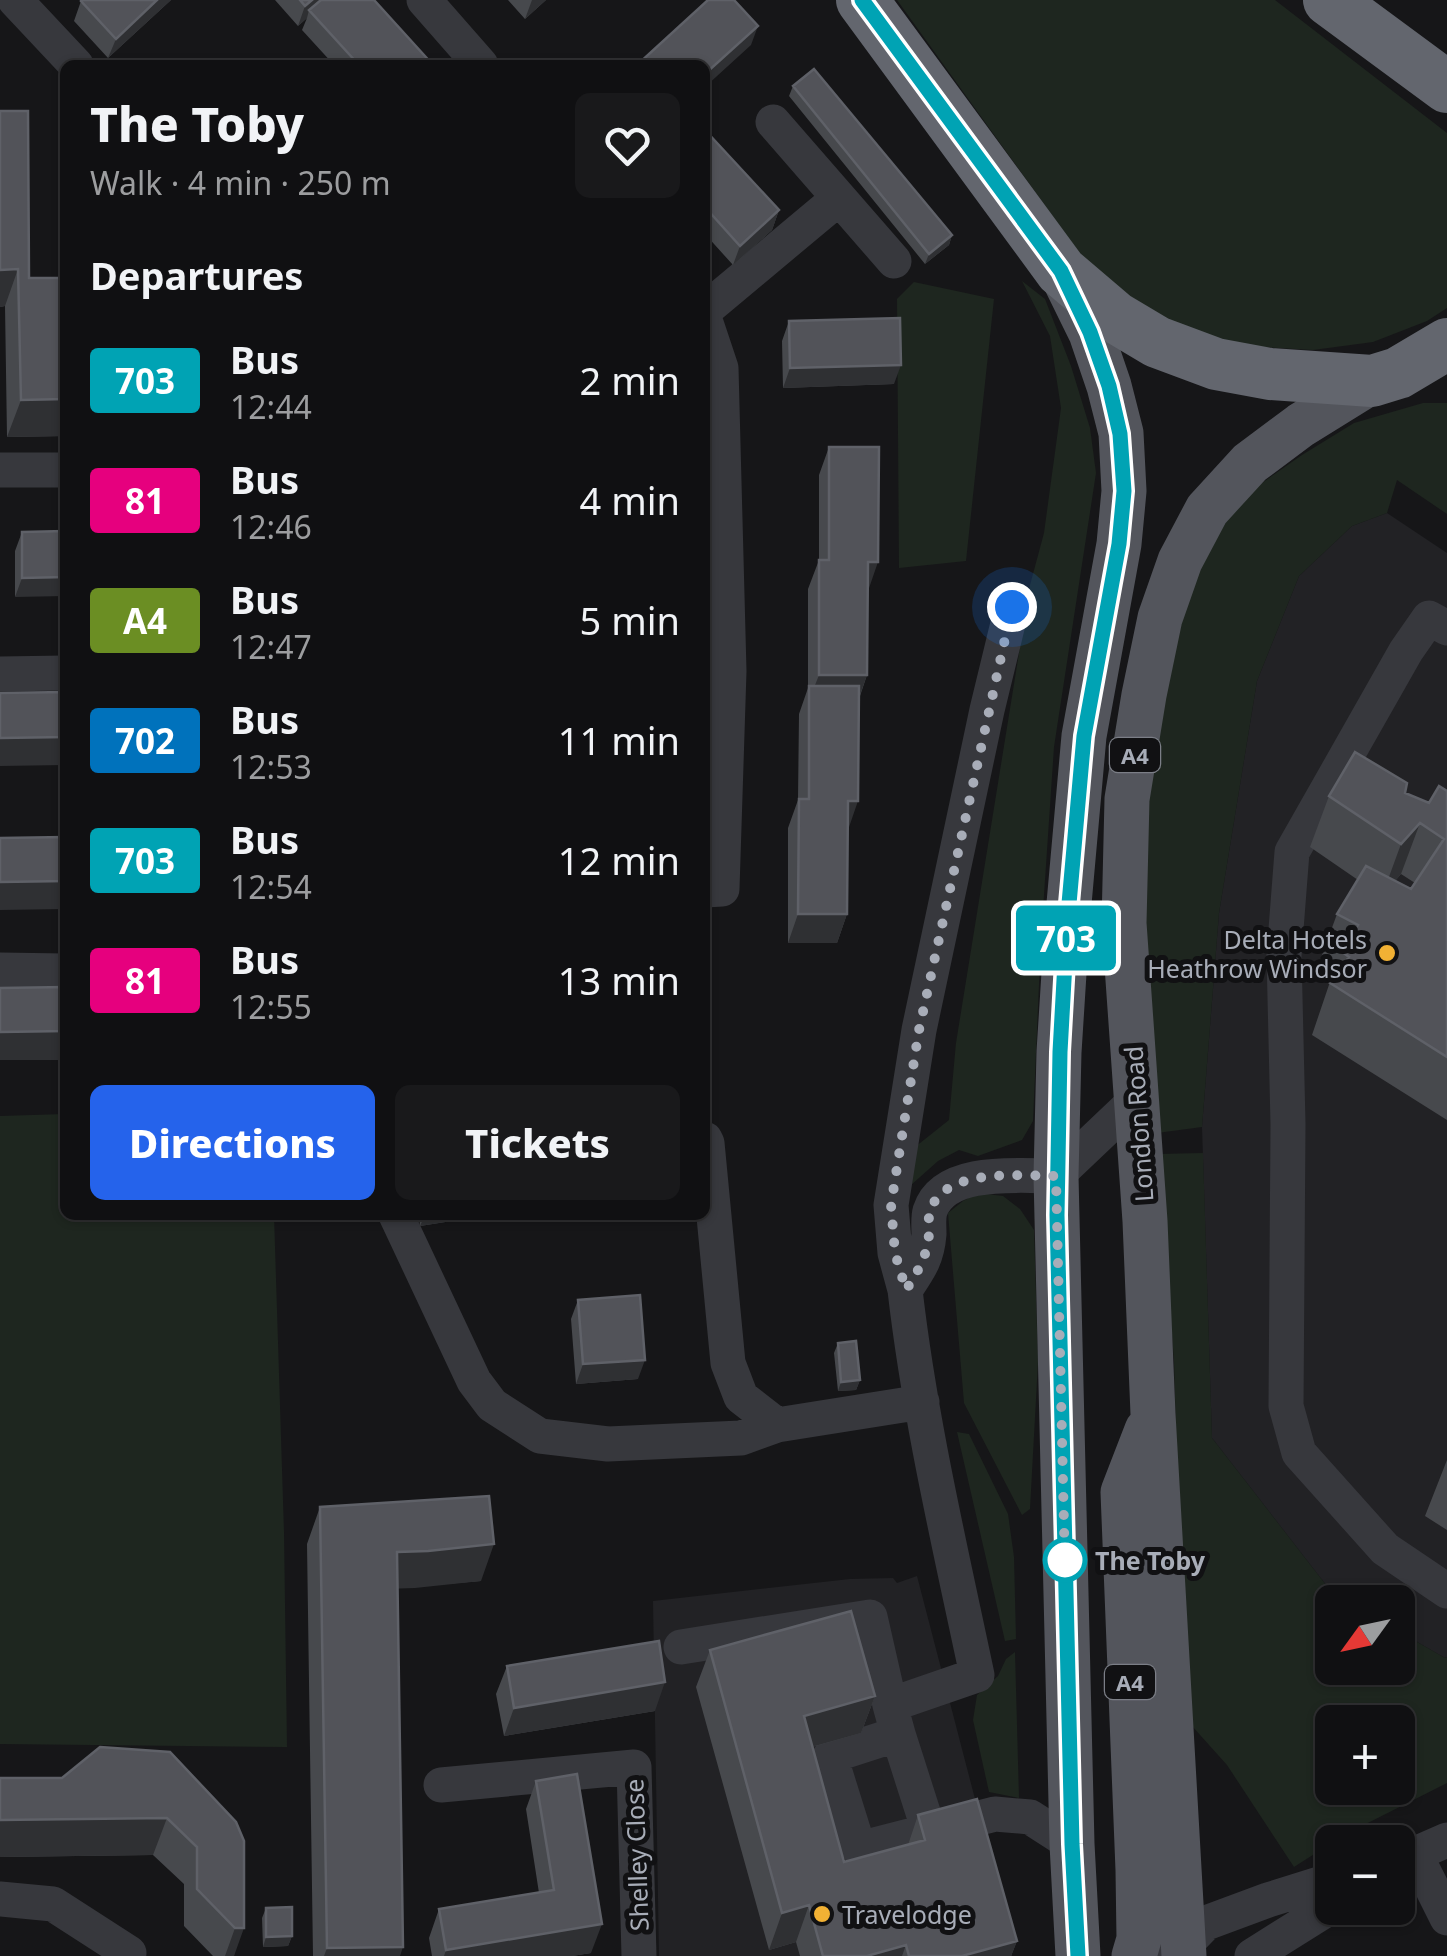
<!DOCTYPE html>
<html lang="en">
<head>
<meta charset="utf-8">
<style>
  body { margin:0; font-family:"Noto Sans",sans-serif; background:#19191b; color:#f1f3f6; height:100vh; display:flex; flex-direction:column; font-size:38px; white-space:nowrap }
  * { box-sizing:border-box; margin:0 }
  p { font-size:32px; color:#9c9d9f }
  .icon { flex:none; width:55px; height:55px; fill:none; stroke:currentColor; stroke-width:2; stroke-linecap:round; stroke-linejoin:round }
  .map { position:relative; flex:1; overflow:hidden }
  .panel { position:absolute; left:60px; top:60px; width:650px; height:1160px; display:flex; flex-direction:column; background:#101012; border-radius:15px; box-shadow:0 2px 8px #0004,0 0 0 2px #303032 }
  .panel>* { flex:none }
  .badge { padding:0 20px; border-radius:8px; font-size:35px; line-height:65px }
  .needle { width:65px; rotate:237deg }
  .fabs { position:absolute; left:1315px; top:1585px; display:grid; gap:20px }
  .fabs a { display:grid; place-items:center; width:100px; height:100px; border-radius:15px; background:#101012; box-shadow:0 2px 8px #0004,0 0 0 2px #303032; font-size:50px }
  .you { position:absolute; width:50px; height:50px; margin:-25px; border:8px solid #fff; border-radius:50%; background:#1a73e8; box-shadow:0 0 0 15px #1a73e833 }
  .map>.badge { position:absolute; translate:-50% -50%; box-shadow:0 0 0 5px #fff }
  h2 { padding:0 30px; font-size:38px; line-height:90px }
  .round { display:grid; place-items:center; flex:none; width:105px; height:105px; border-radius:15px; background:#19191b }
  .overview { display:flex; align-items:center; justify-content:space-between; height:170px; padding:0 30px }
  h1 { font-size:48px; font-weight:800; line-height:75px }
  .action { display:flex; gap:20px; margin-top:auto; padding:20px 30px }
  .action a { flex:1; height:115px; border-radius:15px; background:#2563eb; color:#fff; font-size:40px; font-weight:800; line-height:115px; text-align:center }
  .action a+a { background:#19191b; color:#f1f3f6 }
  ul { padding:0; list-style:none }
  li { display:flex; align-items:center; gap:30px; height:120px; padding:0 30px }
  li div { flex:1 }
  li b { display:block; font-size:38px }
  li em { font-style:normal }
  li .badge { min-width:110px; font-weight:700; text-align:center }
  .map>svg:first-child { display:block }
</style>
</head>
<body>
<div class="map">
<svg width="1447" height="1956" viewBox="0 0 1447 1956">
  <rect width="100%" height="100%" fill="#161618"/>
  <path fill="#222225" d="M 1387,513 L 1447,553 L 1447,1657 L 1445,1658 L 1398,1631 L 1398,1602 L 1348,1602 L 1333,1594 L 1212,1438 L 1202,1127 L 1219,913 L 1257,681 L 1299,576 L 1352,526 Z
    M 917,1576 L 1013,1945 L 1012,1956 L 659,1956 L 653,1601 L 850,1579 L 893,1578 L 897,1583 Z"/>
  <path fill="#1e261f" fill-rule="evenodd" d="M 897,0 L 1275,0 L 1447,133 L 1447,308 L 1427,321 L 1373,342 L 1313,350 L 1245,346 L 1185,329 L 1130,297 L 1080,254 Z
    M 1022,281 L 1045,299 L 1071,366 L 1090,428 L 1096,473 L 1054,747 L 1041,939 L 1033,1121 L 1022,1140 L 978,1156 L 959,1150 L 938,1161 L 910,1186 L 905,1155 L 949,1120 L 956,1043 L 1030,585 L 1044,533 L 1061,408 L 1050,336 Z
    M 914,282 L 994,299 L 966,561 L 899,568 L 897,299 Z
    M 1423,403 L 1447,403 L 1447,514 L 1397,480 L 1387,513 L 1352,526 L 1299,576 L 1257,681 L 1219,913 L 1202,1127 L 1157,1133 L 1140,897 L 1155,729 L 1193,577 L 1218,533 L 1246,494 L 1302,455 L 1354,423 Z
    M 65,1114 L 65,1215 L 274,1215 L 284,1532 L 287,1747 L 0,1744 L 0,1116 Z
    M 1203,1153 L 1212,1438 L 1333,1594 L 1348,1602 L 1332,1602 L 1332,1668 L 1398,1668 L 1398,1631 L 1445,1658 L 1447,1657 L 1447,1783 L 1344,1835 L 1294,1867 L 1227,1765 L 1192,1726 L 1178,1510 L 1174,1361 L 1158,1154 ZM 1332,1722 L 1398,1722 L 1398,1788 L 1332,1788 Z
    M 978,1193 L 1003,1196 L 1020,1209 L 1034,1230 L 1038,1362 L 1030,1509 L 1022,1515 L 964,1403 L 948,1213 L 963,1201 Z
    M 957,1432 L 969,1434 L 1008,1514 L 1014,1557 L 1016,1639 L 1005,1641 Z
    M 1015,1652 L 1019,1798 L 989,1792 L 973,1720 L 977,1695 L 998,1676 L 1006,1659 Z"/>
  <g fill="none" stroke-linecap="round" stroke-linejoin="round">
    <path stroke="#37383d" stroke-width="35" d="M 15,0 L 76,65
      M 424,0 L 481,65
      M 773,122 L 894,261
      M 705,310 L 839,198
      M 705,320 L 721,368 L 729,671 L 722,889 L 705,890
      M 0,470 L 65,470
      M 1447,628 L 1429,618 L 1406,651 L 1292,852 L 1284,955 L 1288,1124 L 1286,1406 L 1299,1453 L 1385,1549 L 1447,1591
      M 0,674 L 65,673
      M 0,970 L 65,971
      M 705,1139 L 707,1143 L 728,1363 L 741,1397 L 777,1425
      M 396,1215 L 474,1381 L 492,1405 L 540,1436 L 608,1444 L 741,1438 L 777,1425 L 922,1402
      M 905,1290 L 895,1253 L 891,1205 L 919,1030 L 987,710 L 1012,607
      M 681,1647 L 870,1617 L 890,1705
      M 898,1734 L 929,1831
      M 441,1785 L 634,1767 L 639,1956
      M 1072,1844 L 1030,1817 L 995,1814 L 859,1849 L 830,1756 L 898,1734 L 890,1705 L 977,1675 C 950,1547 920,1420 905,1290 C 919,1269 927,1259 929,1234 C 929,1227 928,1218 930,1211 C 944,1167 1021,1176 1056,1176 L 1136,1100
      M 1415,1854 L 1447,1918
      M 1398,1865 L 1415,1854 L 1447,1840
      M 0,1899 L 53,1904 L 129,1953
      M 1174,1956 L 1206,1923 L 1268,1900 L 1332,1880
      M 1252,1956 L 1332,1906"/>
    <path stroke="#53555c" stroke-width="45" d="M 1062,274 L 1091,333 L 1109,386 L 1121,433 L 1124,491 L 1119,544 L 1084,736 L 1067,926 L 1059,1052 L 1056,1176 L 1072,1844 L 1078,1956
      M 1134,1956 L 1139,1939 L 1138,1870 L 1123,1492 L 1147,1430
      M 1184,1956 L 1153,1414 L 1145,1221 L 1124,923 L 1127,799 L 1144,695 L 1160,618 L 1180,561 L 1207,510 L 1250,463 L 1301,425 L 1372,381"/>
    <path stroke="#63666e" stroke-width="52" d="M 862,0 L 1061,271 L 1115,317 L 1157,342 L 1216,364 L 1270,374 L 1372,381 L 1398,373 L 1447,344
      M 1329,0 L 1447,87"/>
  </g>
  <path fill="#47494d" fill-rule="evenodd" d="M 171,0 L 108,58 L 74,21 L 81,1 Z
    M 275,0 L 374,0 L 433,65 L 334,65 L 302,30 L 307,18 L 298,26 Z
    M 508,0 L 546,0 L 525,19 Z
    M 793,86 L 952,235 L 949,245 L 925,264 L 789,96 Z
    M 0,111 L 29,278 L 65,436 L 7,437 L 5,306 L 0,307 Z
    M 705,130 L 779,210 L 772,230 L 733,265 L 705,234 Z
    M 789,321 L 894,384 L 783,388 L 782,341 Z
    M 829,447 L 868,591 L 867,675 L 859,699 L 848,830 L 847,914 L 837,943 L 788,943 L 788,828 L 798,800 L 799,714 L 808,688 L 808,589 L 819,560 L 819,475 Z
    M 65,531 L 15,597 L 15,551 L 22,532 Z
    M 1447,791 L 1447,1120 L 1312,1035 L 1333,973 L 1318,966 L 1337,914 L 1358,880 L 1310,847 L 1329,796 L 1405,793 L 1429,803 ZM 1401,874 L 1415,883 L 1411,889 L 1395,881 Z
    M 419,1215 L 478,1215 L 477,1217 L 420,1226 Z
    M 578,1300 L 638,1379 L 576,1384 L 571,1319 Z
    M 838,1343 L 860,1380 L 856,1390 L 838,1391 L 834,1353 Z
    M 1447,1460 L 1447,1530 L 1425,1516 Z
    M 320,1507 L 481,1581 L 398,1588 L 400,1956 L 313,1956 L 307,1544 Z
    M 710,1650 L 875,1696 L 861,1733 L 812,1747 L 844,1862 L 908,1845 L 918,1815 L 1017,1941 L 1011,1956 L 800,1956 L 796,1942 L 769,1950 L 696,1687 Z
    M 507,1666 L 655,1711 L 504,1736 L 496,1694 Z
    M 0,1778 L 62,1778 L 244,1841 L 234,1956 L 213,1956 L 184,1926 L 184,1884 L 153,1855 L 0,1857 Z
    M 536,1781 L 591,1953 L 572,1956 L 432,1956 L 429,1938 L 439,1909 L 539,1893 L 526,1809 Z
    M 266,1908 L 292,1936 L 288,1946 L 263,1947 L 262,1918 Z"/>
  <path fill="#2f3033" d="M 157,0 L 171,0 L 108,58 L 116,39 Z
    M 312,0 L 326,0 L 309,10 L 307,18 L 298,26 L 305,6 Z
    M 532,0 L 546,0 L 525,19 Z
    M 758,26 L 751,45 L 705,87 L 705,74 Z
    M 779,210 L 772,230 L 733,265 L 740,246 Z
    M 952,235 L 949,245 L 925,264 L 929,254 Z
    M 18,269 L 5,306 L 0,307 L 0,270 Z
    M 901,365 L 894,384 L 783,388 L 790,368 Z
    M 65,399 L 65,436 L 7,437 L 21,400 Z
    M 868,562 L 878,562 L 868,591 Z
    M 65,577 L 65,596 L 15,597 L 22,578 Z
    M 819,675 L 867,675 L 857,703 L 808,703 Z
    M 65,737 L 65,765 L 0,766 L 0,738 Z
    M 848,801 L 858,801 L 848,830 Z
    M 1420,823 L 1401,874 L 1382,896 L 1401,844 Z
    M 65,881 L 65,909 L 0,910 L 0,882 Z
    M 798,914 L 847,914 L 837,943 L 788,943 Z
    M 65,1031 L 65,1060 L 0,1060 L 0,1032 Z
    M 425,1215 L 478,1215 L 477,1217 L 420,1226 Z
    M 636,1215 L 665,1215 L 664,1218 L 634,1220 Z
    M 645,1360 L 638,1379 L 576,1384 L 583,1364 Z
    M 860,1380 L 856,1390 L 838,1391 L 841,1382 Z
    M 494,1544 L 481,1581 L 415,1588 L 384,1589 L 397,1552 Z
    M 665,1682 L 655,1711 L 504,1736 L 514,1708 Z
    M 875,1696 L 861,1733 L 790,1753 L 804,1716 Z
    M 167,1818 L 153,1855 L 0,1857 L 0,1820 Z
    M 809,1905 L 796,1942 L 769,1950 L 782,1913 Z
    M 602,1924 L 591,1953 L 572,1956 L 444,1956 L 446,1950 Z
    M 235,1928 L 244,1928 L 234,1956 L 225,1956 Z
    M 292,1936 L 288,1946 L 263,1947 L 266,1937 Z
    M 1017,1941 L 1011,1956 L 962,1956 Z
    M 906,1945 L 902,1956 L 867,1956 Z
    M 403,1947 L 400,1956 L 324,1956 L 327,1948 Z"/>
  <path fill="#525359" stroke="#5f6168" stroke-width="2.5" d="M 82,0 L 157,0 L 116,39 L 81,1 Z
    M 300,0 L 312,0 L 305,6 Z
    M 321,0 L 374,0 L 433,65 L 359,65 L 309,10 Z
    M 708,0 L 734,0 L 758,26 L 705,74 L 705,65 L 637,65 Z
    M 814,69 L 952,235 L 929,254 L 793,86 Z
    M 0,111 L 28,111 L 29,278 L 65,278 L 65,399 L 21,400 L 18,269 L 0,270 Z
    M 705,130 L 779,210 L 740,246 L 705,207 Z
    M 900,318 L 901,365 L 790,368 L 789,321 Z
    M 829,447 L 879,447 L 878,562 L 868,562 L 867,675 L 819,675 L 819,560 L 829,560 Z
    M 65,531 L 65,577 L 22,578 L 22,532 Z
    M 809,686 L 859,686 L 858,801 L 848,801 L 847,914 L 798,914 L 799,799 L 809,799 Z
    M 65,692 L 65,737 L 0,738 L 0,693 Z
    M 1355,752 L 1407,783 L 1405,793 L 1429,803 L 1439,786 L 1447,791 L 1447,1057 L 1330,983 L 1349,957 L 1341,951 L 1358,925 L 1337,914 L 1366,866 L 1411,889 L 1444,839 L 1420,823 L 1401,844 L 1329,796 Z
    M 65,837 L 65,881 L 0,882 L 0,838 Z
    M 65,987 L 65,1031 L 0,1032 L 0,988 Z
    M 640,1295 L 645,1360 L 583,1364 L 578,1300 Z
    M 856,1341 L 860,1380 L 841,1382 L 838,1343 Z
    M 489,1496 L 494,1544 L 428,1551 L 397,1552 L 403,1947 L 327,1948 L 320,1507 Z
    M 851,1611 L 875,1696 L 804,1716 L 844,1862 L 925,1840 L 918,1815 L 977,1799 L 1017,1941 L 962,1956 L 909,1956 L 906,1945 L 867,1956 L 823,1956 L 809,1905 L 782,1913 L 710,1650 Z
    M 659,1641 L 665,1682 L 514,1708 L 507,1666 Z
    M 100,1747 L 170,1752 L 236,1822 L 244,1841 L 244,1928 L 235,1928 L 197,1889 L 197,1847 L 167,1818 L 0,1820 L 0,1778 L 62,1778 Z
    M 577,1774 L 602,1924 L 446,1950 L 439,1909 L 554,1890 L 536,1781 Z
    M 292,1907 L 292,1936 L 266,1937 L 266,1908 Z"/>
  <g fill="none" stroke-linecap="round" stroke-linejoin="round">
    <defs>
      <path id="line" d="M 862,0 L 1061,271 L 1090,332 L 1109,386 L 1120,434 L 1124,491 L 1119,544 L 1084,736 L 1067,926 L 1060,1052 L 1057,1215 L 1072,1844 L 1078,1956"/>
    </defs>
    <use href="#line" stroke="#fff" stroke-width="22"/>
    <use href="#line" stroke="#00a3b4" stroke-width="15"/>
    <path stroke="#a8adb8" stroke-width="10" stroke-dasharray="0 18" d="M 1012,607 L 919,1030 L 891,1205 L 895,1253 L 906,1290 C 918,1271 927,1257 929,1234 C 929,1227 928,1218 930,1211 C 944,1167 1021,1176 1056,1176 L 1065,1569 L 1065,1560"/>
  </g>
  <g fill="#f2b134" stroke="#111113" stroke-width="4">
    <circle cx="1387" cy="953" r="10"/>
    <circle cx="822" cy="1914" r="10"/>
  </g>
  <circle fill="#fff" stroke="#00a3b4" stroke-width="5" cx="1065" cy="1560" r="20"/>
  <g text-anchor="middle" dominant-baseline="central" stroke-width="10" stroke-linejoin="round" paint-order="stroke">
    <g fill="#111113" stroke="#7b7e86" stroke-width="2.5">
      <rect x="1110" y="738" width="50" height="34" rx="8"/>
      <rect x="1105" y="1665" width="50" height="34" rx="8"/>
    </g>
    <g font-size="22" font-weight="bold" fill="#a8adb8">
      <text x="1135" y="755">A4</text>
      <text x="1130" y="1682">A4</text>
    </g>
    <g font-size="25" fill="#a8adb8" stroke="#111113" text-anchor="end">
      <text x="1367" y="939">Delta Hotels<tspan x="1367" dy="29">Heathrow Windsor</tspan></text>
      <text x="842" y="1914" text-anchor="start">Travelodge</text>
    </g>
    <g font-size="25" fill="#a8adb8" stroke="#111113">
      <text transform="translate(1138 1124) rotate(-94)">London Road</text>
      <text transform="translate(636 1855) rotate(-92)">Shelley Close</text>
    </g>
    <g font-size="25" font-weight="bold" fill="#a8adb8" stroke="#111113" text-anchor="start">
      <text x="1095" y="1560">The Toby</text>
    </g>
  </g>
</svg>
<div class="fabs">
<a><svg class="needle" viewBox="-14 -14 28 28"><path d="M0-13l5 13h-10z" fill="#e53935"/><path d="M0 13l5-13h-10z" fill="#9c9d9f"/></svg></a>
<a>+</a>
<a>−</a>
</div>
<div class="you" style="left:1012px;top:607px"></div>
<b class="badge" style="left:1066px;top:938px;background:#00a3b4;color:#fff">703</b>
<section class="panel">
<div class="overview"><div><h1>The Toby</h1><p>Walk · 4 min · 250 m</p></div><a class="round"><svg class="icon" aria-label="heart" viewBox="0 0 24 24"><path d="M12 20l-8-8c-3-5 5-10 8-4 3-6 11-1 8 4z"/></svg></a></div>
<h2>Departures</h2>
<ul>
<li><span class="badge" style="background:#00a3b4;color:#fff">703</span><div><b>Bus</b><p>12:44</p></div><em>2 min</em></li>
<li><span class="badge" style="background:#e6007e;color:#fff">81</span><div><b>Bus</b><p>12:46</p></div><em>4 min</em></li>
<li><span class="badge" style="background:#6b8e23;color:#fff">A4</span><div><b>Bus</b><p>12:47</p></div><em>5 min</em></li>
<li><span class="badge" style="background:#0072bc;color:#fff">702</span><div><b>Bus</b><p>12:53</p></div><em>11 min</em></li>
<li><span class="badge" style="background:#00a3b4;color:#fff">703</span><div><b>Bus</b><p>12:54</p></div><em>12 min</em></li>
<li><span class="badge" style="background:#e6007e;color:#fff">81</span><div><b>Bus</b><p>12:55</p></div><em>13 min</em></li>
</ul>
<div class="action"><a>Directions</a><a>Tickets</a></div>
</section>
</div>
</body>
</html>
